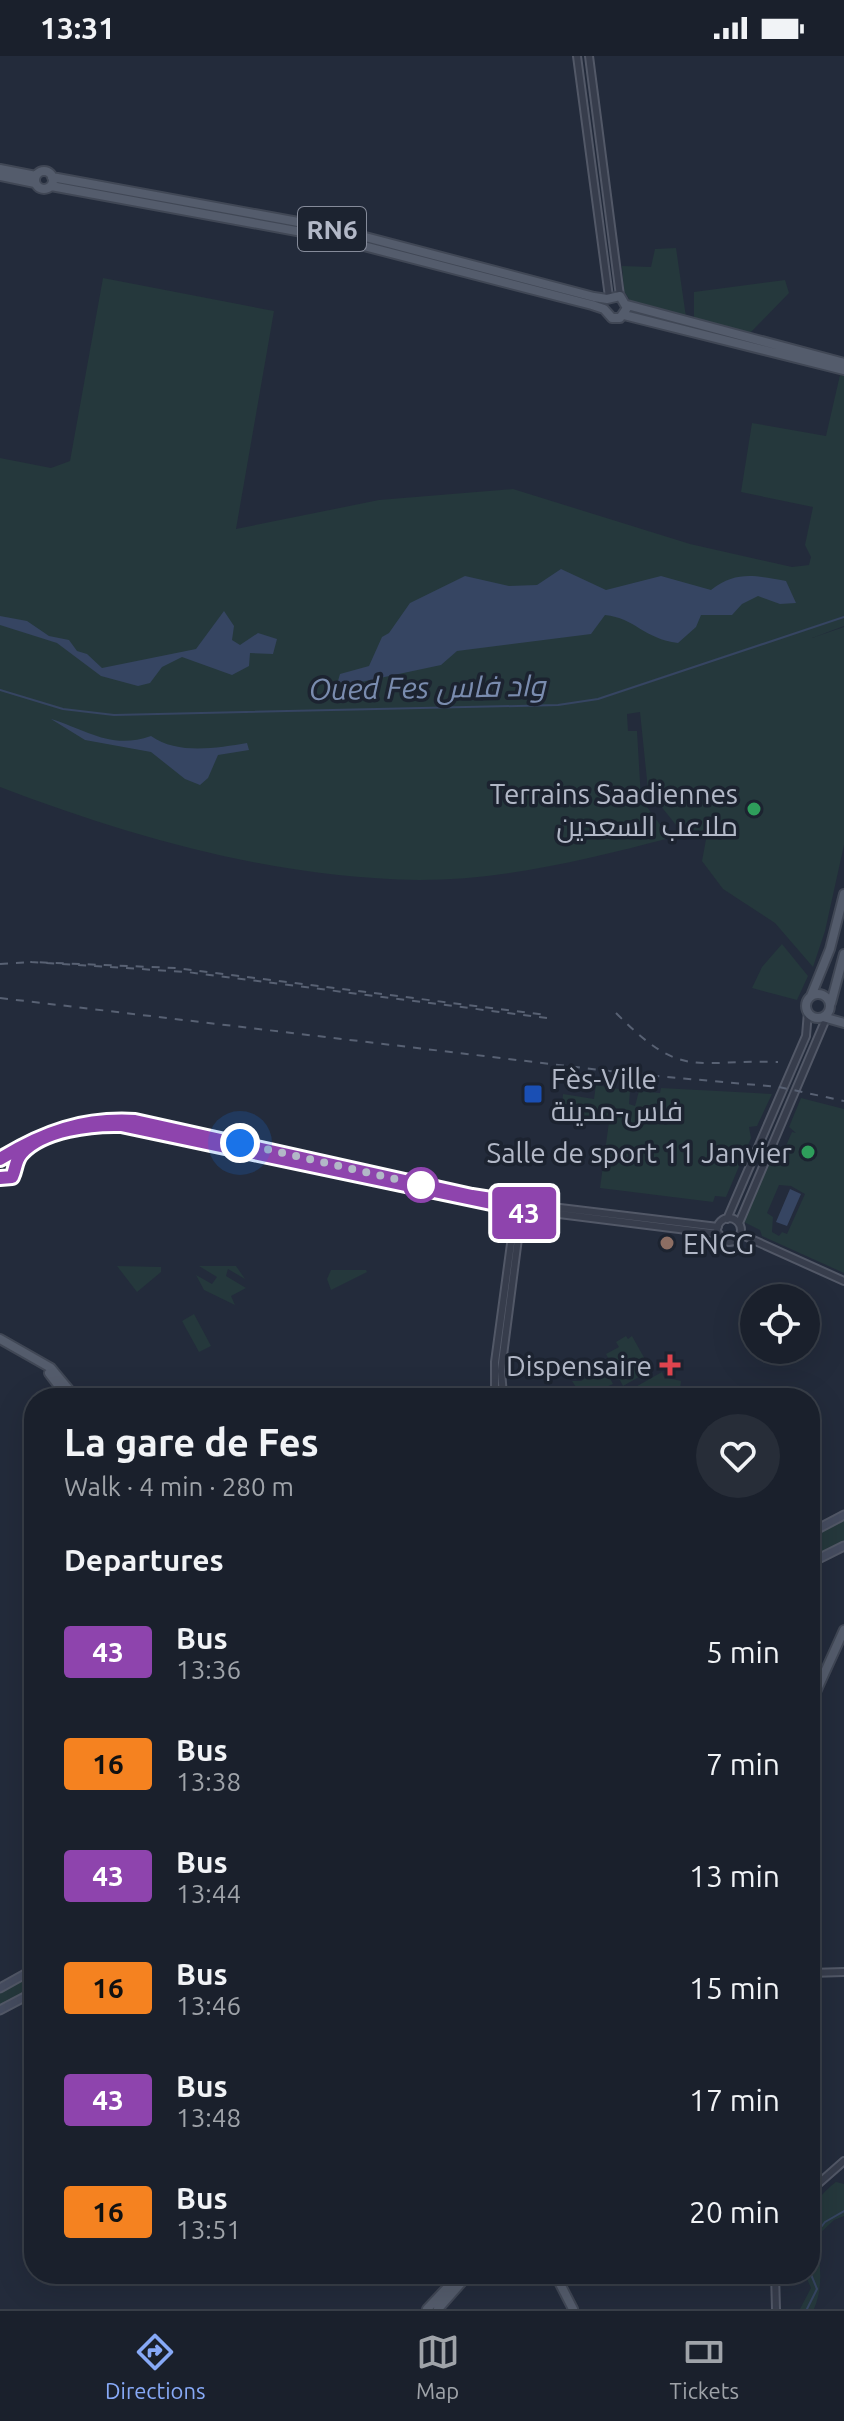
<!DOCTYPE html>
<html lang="en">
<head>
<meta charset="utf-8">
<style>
  body { margin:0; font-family:Ubuntu,Cairo,sans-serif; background:#272d38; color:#f1f3f6; height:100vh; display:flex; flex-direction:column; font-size:30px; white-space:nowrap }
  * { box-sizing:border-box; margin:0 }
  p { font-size:26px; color:#9fa3a9 }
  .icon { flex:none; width:44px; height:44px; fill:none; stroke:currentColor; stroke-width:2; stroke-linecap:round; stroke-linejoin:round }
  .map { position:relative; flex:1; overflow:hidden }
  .panel { position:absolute; left:24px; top:1332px; width:796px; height:896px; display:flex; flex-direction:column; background:#1a202c; border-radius:32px; box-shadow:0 8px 32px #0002,0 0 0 2px #383e48 }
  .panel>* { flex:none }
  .badge { padding:0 16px; border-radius:6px; font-size:28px; line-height:52px }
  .buttons { position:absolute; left:740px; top:1228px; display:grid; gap:16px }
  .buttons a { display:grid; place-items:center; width:80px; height:80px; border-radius:50%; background:#1a202c; box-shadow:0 8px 32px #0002,0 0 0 2px #383e48; font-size:40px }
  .you { position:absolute; width:40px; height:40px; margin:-20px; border:6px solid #fff; border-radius:50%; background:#1a73e8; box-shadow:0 0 0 12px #1a73e833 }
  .map>.badge { position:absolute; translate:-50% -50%; box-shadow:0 0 0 4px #fff }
  h2 { padding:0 40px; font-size:30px; line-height:72px }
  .round { display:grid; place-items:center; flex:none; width:84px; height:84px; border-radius:42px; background:#272d38 }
  .head { display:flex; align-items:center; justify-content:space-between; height:136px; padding:0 40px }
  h1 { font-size:38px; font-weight:700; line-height:60px }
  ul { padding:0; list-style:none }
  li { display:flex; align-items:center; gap:24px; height:112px; padding:0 40px }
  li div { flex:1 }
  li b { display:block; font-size:30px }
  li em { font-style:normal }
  li .badge { min-width:88px; font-weight:700; text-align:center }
  .status { display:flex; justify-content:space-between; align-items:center; height:56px; padding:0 40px; background:#1a202c; direction:ltr }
  .status svg { height:22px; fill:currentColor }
  .menu { display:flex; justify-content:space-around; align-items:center; height:112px; border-top:2px solid #383e48; background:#1a202c; font-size:22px; color:#9fa3a9 }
  .menu a { display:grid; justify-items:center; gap:4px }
  .menu .active { color:#87a9f7 }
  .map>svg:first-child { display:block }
</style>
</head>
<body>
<div class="status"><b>13:31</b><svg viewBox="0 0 49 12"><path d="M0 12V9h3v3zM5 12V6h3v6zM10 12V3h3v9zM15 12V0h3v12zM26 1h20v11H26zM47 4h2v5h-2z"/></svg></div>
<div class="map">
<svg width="844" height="2253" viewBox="0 0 844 2253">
  <rect width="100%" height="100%" fill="#232b3b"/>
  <path fill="#25383c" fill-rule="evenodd" d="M 676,192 L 686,261 L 631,246 L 624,235 L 622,210 L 651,211 L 655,193 Z
    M 103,222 L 274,255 L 236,473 L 379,444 L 513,433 L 690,488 L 792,511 L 809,509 L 811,501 L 805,489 L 813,451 L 741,436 L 752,367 L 826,380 L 840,319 L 844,320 L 844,570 L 812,582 L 844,571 L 844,789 L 825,875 L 813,911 L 775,867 L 723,833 L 702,805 L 707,778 L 688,773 L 684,779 L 648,734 L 640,656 L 627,658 L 628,675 L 637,675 L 641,743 L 670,782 C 589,803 505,824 419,824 C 275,822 134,782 0,731 L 0,402 L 51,412 L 70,405 Z
    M 785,224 L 789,237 L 750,277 L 694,265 L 694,236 Z
    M 782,888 L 808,920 L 797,944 L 752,932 L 762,911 Z
    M 596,1029 L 630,1035 L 629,1048 L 635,1050 L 639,1035 L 660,1037 L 661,1032 L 772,1038 L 757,1070 L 749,1071 L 751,1082 L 726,1141 L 715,1140 L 713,1146 L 600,1132 L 609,1066 L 561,1059 L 563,1038 L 594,1043 Z
    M 801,1042 L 844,1053 L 844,1217 L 762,1180 L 760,1174 L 744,1166 L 770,1102 L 775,1099 L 781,1101 L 792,1076 L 796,1077 L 789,1071 ZM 779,1129 L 791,1130 L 805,1138 L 787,1178 L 782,1176 L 779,1180 L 772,1176 L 773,1161 L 767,1157 Z
    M 117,1210 L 161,1211 L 161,1216 L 137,1236 Z
    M 199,1210 L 236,1210 L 245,1223 L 228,1213 L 226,1220 L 246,1232 L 231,1240 L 235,1249 L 204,1234 L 196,1219 L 212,1228 L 217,1221 Z
    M 331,1214 L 366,1214 L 367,1216 L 331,1234 L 327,1223 Z
    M 194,1258 L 211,1290 L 199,1296 L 182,1265 Z
    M 626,1280 L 628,1283 L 632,1280 L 651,1314 L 623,1330 L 606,1298 L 619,1291 L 616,1286 Z
    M 604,1311 L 613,1328 L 583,1342 L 572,1325 L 581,1325 Z
    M 662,1316 L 664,1321 L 681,1325 L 679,1342 L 658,1342 L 643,1333 L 638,1342 L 616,1342 Z
    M 844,1460 L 844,1485 L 810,1503 L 810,1478 Z
    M 34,1916 L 34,1931 L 0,1951 L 0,1935 Z
    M 836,2126 L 844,2128 L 844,2160 L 834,2164 L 816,2181 C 820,2206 824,2229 814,2253 L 800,2253 L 811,2232 L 805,2218 L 810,2218 C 810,2179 801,2152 836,2126 Z"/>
  <path fill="#364562" d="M 561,513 L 606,534 L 661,520 L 711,534 C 737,514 756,520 786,525 L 796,547 L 780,548 L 758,540 L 742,548 L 732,559 L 701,559 L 696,571 L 678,587 C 644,583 635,562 605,559 L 591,578 L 457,595 L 441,609 L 347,629 L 338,625 L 340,618 L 369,610 L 382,581 L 389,577 L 410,547 L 465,520 L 509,530 L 537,529 Z
    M 224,555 L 234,570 L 232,584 L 240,589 L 258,577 L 277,583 L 273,598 L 250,597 L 249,610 L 232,619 L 182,601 L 162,611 L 150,627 L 138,630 L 101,620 L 57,587 L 0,569 L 0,560 L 27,565 L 49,580 L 69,584 L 77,595 L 87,598 L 102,612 L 196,593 Z
    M 51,663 C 87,674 111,694 151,680 C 178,699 217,692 247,687 L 249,694 L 218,699 L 208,722 L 200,729 L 185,723 L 151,696 L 85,684 Z
    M 790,1133 L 801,1138 L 787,1170 L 776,1166 Z"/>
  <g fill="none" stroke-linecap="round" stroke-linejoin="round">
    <path stroke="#364562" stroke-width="2" d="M 0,634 L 63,653 L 114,659 L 558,649 L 598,643 L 844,561
      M 810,2185 L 825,2166 L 844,2155
      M 807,2253 L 817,2233 L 810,2216"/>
    <defs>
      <path id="tertiary" d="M 577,0 L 609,241
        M 589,0 L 620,240
        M 3,1102 C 36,1069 91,1063 135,1065 L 511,1146
        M 0,1122 L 12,1121 C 16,1113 15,1104 21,1097 C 45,1070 105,1068 138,1070 L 468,1145 L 510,1151
        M 511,1146 L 520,1142 L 527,1149
        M 527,1148 L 718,1171
        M 527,1154 L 719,1178
        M717 1174a12 12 0 1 1 24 0a12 12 0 1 1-24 0Z
        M 727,1163 L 806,980 L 808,956
        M 739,1167 L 828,958
        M 740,1178 L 844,1225
        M 503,1339 L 501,1315 L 521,1159
        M 495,1342 L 495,1306 L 515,1158
        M 810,1917 L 844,1916
        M 810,2135 L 844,2105
        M 775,2218 L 776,2253"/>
      <path id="secondary" d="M 810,1477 L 844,1459
        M 810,1507 L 844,1490
        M 0,1932 L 34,1913
        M 0,1954 L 34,1936"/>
      <path id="primary" d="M 0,113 L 36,120
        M35 124a9 9 0 1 1 18 0a9 9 0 1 1-18 0Z
        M 0,120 L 35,127
        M 51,130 L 329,181 L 592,249 L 604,253 L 612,262 L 620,262 L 627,252 L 620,240 L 607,243 L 594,241 L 331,172 L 52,121
        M 627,249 L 844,307
        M 624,259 L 844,314
        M806 950a12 12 0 1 1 24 0a12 12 0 1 1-24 0Z
        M 811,940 L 830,893 L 844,838
        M 831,947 L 844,898
        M 823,961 L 844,967
        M 0,1283 L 51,1312 L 76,1342
        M 49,1317 L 68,1342
        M 810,1649 L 844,1574
        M 555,2218 L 573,2253
        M 427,2253 L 460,2218
        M 438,2253 L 469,2218"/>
    </defs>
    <use href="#tertiary" stroke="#525867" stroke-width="10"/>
    <use href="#secondary" stroke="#525867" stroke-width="11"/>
    <use href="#primary" stroke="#404755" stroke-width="12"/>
    <use href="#tertiary" stroke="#373d4c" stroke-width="6"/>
    <use href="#secondary" stroke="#454c5f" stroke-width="7"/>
    <use href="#primary" stroke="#545c6c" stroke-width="8"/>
    <path stroke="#586173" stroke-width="2" stroke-dasharray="8 8" stroke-linecap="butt" d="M 0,908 L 31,906
      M 0,942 L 634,1018 L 779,1031 L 844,1045
      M 616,957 C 683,1025 694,1003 778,1006
      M 547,962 L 187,916 L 31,906 L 176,912 L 547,959"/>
  </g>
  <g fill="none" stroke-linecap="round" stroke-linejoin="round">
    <defs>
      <path id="line" d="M 0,1103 C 44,1076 83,1062 135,1065 L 472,1140 L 511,1146 L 520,1142 L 528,1151 L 518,1159 L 510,1151 L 121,1069 C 92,1068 43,1074 22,1097 C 15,1104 16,1113 12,1121 L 0,1122"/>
    </defs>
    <use href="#line" stroke="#fff" stroke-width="18"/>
    <use href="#line" stroke="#8e44ad" stroke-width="12"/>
    <path stroke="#b2b8c7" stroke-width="8" stroke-dasharray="0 14.4" d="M 240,1087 L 421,1129"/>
  </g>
  <g fill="#2e9e5b" stroke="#1c2330" stroke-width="3">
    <circle cx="754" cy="753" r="8"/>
    <circle cx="808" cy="1096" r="8"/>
  </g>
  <rect fill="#1a4fb4" stroke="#1c2330" stroke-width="3" x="523" y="1028" width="20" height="20" rx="4"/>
  <circle fill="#fff" stroke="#8e44ad" stroke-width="4" cx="421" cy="1129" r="16"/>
  <circle fill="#8d6e63" stroke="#1c2330" stroke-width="3" cx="667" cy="1187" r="8"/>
  <path fill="#e0444e" stroke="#1c2330" stroke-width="3" d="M666 1297h8v8h8v8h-8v8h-8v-8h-8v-8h8z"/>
  <g text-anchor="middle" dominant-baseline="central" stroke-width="7" stroke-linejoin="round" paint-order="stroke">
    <rect fill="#1c2330" stroke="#858b9a" stroke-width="2" x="298" y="151" width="68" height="44" rx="6"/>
    <g font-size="26" font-weight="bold" fill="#b2b8c7">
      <text x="332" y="173">RN6</text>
    </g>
    <g font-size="28" fill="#b2b8c7" stroke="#1c2330" text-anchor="end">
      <text x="738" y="737">Terrains Saadiennes<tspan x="738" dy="32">ملاعب السعدين</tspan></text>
      <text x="551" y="1022" text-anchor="start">Fès-Ville<tspan x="551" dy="32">فاس-مدينة</tspan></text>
      <text x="792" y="1096">Salle de sport 11 Janvier</text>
      <text x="683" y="1187" text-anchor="start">ENCG</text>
      <text x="652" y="1309">Dispensaire</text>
    </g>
    <g font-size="30" font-style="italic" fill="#7a8caf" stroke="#1c2330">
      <text transform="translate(427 631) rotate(-1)">Oued Fes واد فاس</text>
    </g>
  </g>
</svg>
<div class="buttons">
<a><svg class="icon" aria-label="locate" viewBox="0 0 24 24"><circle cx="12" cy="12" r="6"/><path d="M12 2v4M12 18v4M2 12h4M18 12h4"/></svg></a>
</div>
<div class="you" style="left:240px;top:1087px"></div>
<b class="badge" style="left:524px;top:1157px;background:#8e44ad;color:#fff">43</b>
<section class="panel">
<div class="head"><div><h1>La gare de Fes</h1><p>Walk · 4 min · 280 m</p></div><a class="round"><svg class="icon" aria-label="heart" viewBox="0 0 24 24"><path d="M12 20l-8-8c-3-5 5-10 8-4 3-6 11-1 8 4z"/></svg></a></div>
<h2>Departures</h2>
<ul>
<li><span class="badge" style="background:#8e44ad;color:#fff">43</span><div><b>Bus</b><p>13:36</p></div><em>5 min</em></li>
<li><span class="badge" style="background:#f58220;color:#111">16</span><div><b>Bus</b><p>13:38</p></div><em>7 min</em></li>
<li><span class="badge" style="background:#8e44ad;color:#fff">43</span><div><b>Bus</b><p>13:44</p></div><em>13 min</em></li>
<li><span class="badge" style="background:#f58220;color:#111">16</span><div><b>Bus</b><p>13:46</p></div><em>15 min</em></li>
<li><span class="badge" style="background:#8e44ad;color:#fff">43</span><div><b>Bus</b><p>13:48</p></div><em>17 min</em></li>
<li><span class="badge" style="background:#f58220;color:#111">16</span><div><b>Bus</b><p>13:51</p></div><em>20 min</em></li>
</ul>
</section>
</div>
<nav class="menu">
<a class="active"><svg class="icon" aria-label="directions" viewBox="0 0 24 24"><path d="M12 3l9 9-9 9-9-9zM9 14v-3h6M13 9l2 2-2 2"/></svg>Directions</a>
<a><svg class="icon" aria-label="map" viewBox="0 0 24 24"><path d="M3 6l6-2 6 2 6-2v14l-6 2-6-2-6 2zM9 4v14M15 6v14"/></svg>Map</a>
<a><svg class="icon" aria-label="tickets" viewBox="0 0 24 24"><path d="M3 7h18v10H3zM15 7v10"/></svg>Tickets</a>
</nav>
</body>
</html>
